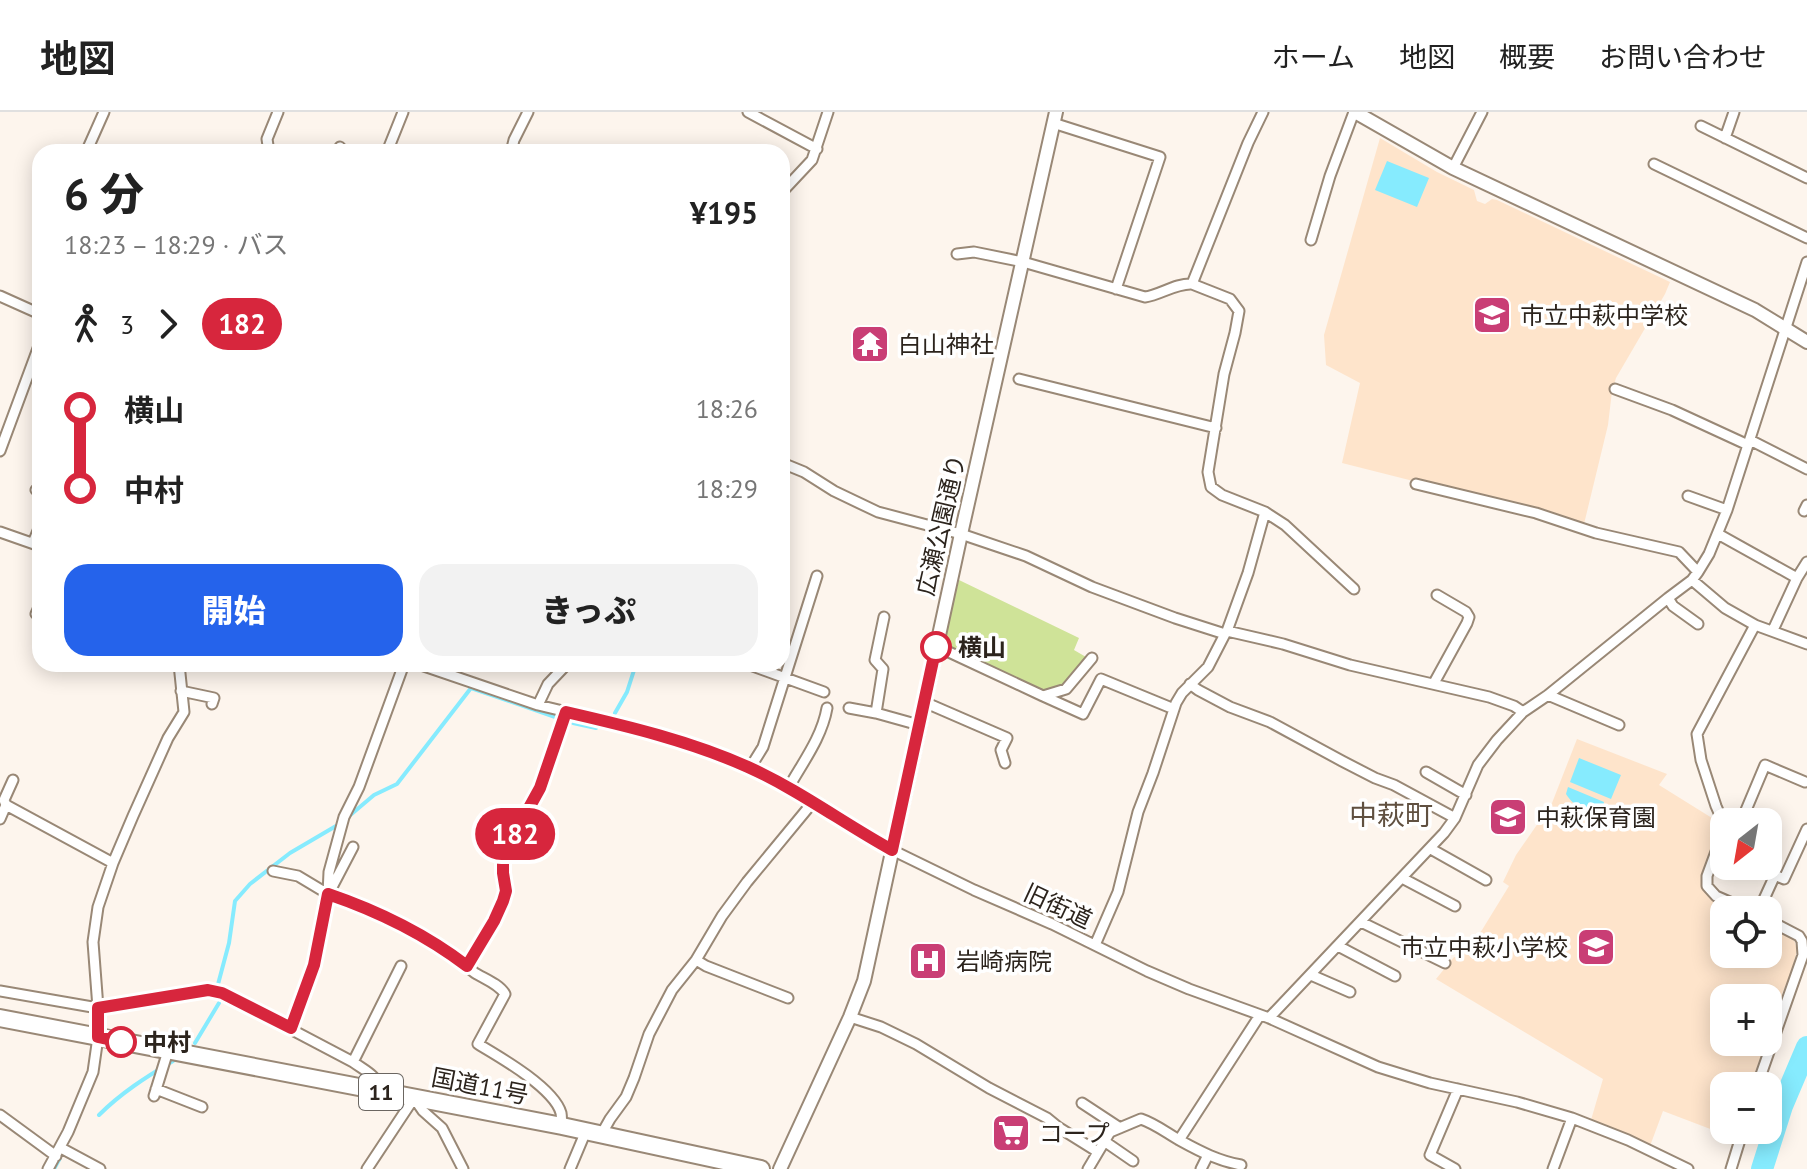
<!DOCTYPE html>
<html lang="ja">
<head>
<meta charset="utf-8">
<style>
  body { margin:0; font-family:"PT Sans","Noto Sans JP",sans-serif; background:#f2f2f2; color:#222; height:100vh; display:flex; flex-direction:column; font-size:30px; white-space:nowrap }
  * { box-sizing:border-box; margin:0 }
  p { font-size:26px; color:#767676 }
  .icon { flex:none; width:44px; height:44px; fill:none; stroke:currentColor; stroke-width:2; stroke-linecap:round; stroke-linejoin:round }
  .map { position:relative; flex:1; overflow:hidden }
  .side { position:absolute; left:32px; top:32px; width:758px; height:528px; display:flex; flex-direction:column; background:#fff; border-radius:24px; box-shadow:0 4px 20px #0003 }
  .side>* { flex:none }
  .badge { padding:0 16px; border-radius:26px; font-size:28px; line-height:52px }
  .needle { width:52px; rotate:211deg }
  .fabs { position:absolute; left:1710px; top:696px; display:grid; gap:16px }
  .fabs a { display:grid; place-items:center; width:72px; height:72px; border-radius:16px; background:#fff; box-shadow:0 4px 20px #0003; font-size:40px }
  .map>.badge { position:absolute; translate:-50% -50%; box-shadow:0 0 0 4px #fff }
  .legs { display:flex; align-items:center; gap:12px; height:88px; padding:0 32px; font-size:26px }
  .legs p { margin-inline-start:auto }
  .summary { display:flex; align-items:center; justify-content:space-between; height:136px; padding:0 32px }
  h1 { font-size:44px; font-weight:800; line-height:60px }
  .cta { display:flex; gap:16px; margin-top:auto; padding:16px 32px }
  .cta a { flex:1; height:92px; border-radius:24px; background:#2563eb; color:#fff; font-size:32px; font-weight:800; line-height:92px; text-align:center }
  .cta a+a { background:#f2f2f2; color:#222 }
  ul { padding:0 32px; list-style:none }
  li { display:flex; align-items:center; gap:28px; height:80px; font-size:30px }
  li i { display:grid; place-items:center; width:12px; height:100%; margin:0 10px; background:currentColor }
  li i::after { content:''; width:20px; height:20px; margin:-10px; border:6px solid; border-radius:50%; background:#fff }
  li p { margin-inline-start:auto }
  li:first-child i { background:linear-gradient(#0000 50%,currentColor 0) }
  li:last-child i { background:linear-gradient(currentColor 50%,#0000 0) }
  header { display:flex; align-items:center; gap:48px; box-sizing:border-box; height:112px; padding:0 40px; background:#fff; border-bottom:2px solid #e0e0e0 }
  header strong { font-size:38px }
  nav { display:flex; gap:44px; margin-inline-start:auto; font-size:28px }
  .map>svg:first-child { display:block }
</style>
</head>
<body>
<header>
<strong>地図</strong>
<nav><a>ホーム</a><a>地図</a><a>概要</a><a>お問い合わせ</a></nav>
</header>
<div class="map">
<svg width="1807" height="1057" viewBox="0 0 1807 1057">
  <rect width="100%" height="100%" fill="#fdf5ed"/>
  <path fill="#fee4cb" d="M 1380,26 L 1437,60 L 1474,78 L 1477,89 L 1485,92 L 1492,87 L 1497,88 L 1670,170 L 1665,182 L 1616,266 L 1612,279 L 1608,313 L 1584,412 L 1342,351 L 1360,271 L 1326,253 L 1324,223 Z
    M 1577,627 L 1667,662 L 1659,673 L 1720,711 L 1721,717 L 1701,770 L 1703,778 L 1708,783 L 1735,798 L 1724,798 L 1724,842 L 1768,842 L 1768,813 L 1786,821 L 1795,830 L 1797,839 L 1790,863 L 1782,882 L 1779,899 L 1768,924 L 1768,886 L 1724,886 L 1724,930 L 1766,930 L 1750,974 L 1724,974 L 1724,1018 L 1736,1018 L 1734,1026 L 1663,999 L 1650,1034 L 1591,1008 L 1603,967 L 1436,867 L 1454,845 L 1460,846 L 1482,818 L 1509,774 L 1503,770 L 1516,743 L 1552,691 Z"/>
  <path fill="#cfe398" d="M 959,468 L 1079,526 L 1074,538 L 1086,545 L 1063,574 L 1046,580 L 943,531 Z"/>
  <path fill="#86ebfe" d="M 1387,49 L 1429,66 L 1417,95 L 1375,78 Z
    M 1579,646 L 1621,663 L 1611,687 L 1570,670 Z
    M 1568,675 L 1604,690 L 1602,699 C 1585,699 1575,696 1566,682 Z"/>
  <g fill="none" stroke-linecap="round" stroke-linejoin="round">
    <path stroke="#86ebfe" stroke-width="4" d="M 615,601 L 627,580 L 636,552
      M 573,611 L 596,616
      M 348,705 L 374,683 L 397,672 L 471,576 L 561,607
      M 217,876 L 229,831 L 235,789 L 250,772 L 290,741 L 336,714
      M 195,931 L 219,891
      M 99,1003 C 121,981 146,965 173,949
      M 54,1057 L 60,1046"/>
    <path stroke="#86ebfe" stroke-width="22" d="M 1762,1057 L 1782,994 L 1807,935"/>
    <defs>
      <path id="minor" d="M 748,0 L 817,37
        M 1053,11 L 1160,45 L 1116,177
        M 1701,14 L 1807,66
        M 1725,26 L 1734,0
        M 90,40 L 88,36 L 104,0
        M 269,40 L 267,27 L 278,0
        M 339,40 L 340,35
        M 387,40 L 403,0
        M 511,40 L 514,28 L 528,0
        M 1654,52 L 1807,126
        M 1453,56 L 1482,0
        M 782,80 L 812,48 L 828,0
        M 1311,128 L 1330,64 L 1354,0
        M 957,142 L 974,140 L 1023,150 L 1145,185 C 1160,183 1176,171 1192,172 L 1248,31 L 1263,0
        M 1192,172 L 1230,187 L 1239,199 L 1235,221 L 1224,262 L 1208,360 L 1211,375 L 1222,383 L 1265,400
        M 0,184 L 40,202
        M 1019,267 L 1216,316
        M 1615,277 L 1672,298 L 1748,333
        M 1750,328 L 1807,357
        M 0,339 L 40,231
        M 782,351 L 804,360 L 834,379 L 878,400 L 961,422 L 1026,444 L 1092,475 L 1175,506 L 1225,522 L 1227,519 L 1283,532 L 1350,553 L 1489,585 L 1514,594 L 1523,600
        M 1416,372 L 1536,401 L 1596,421 L 1679,440 L 1698,460
        M 36,378 L 40,380
        M 1688,384 L 1727,398
        M 1804,399 L 1807,393
        M 0,420 L 40,434
        M 1718,422 L 1797,466
        M 33,431 L 40,414
        M 1692,468 L 1725,496 L 1755,513 L 1697,622 L 1701,648 L 1716,694 L 1723,710 L 1724,716
        M 1668,486 L 1673,494 L 1698,512
        M 36,502 L 40,493
        M 884,505 L 875,548 L 883,557 L 876,601 L 919,613
        M 1755,513 L 1807,532
        M 1773,518 L 1797,466 L 1807,450
        M 1227,519 L 1248,461 L 1265,400 L 1285,413 L 1354,477
        M 936,534 L 1043,584 L 1066,577 L 1092,546
        M 404,552 L 359,675 L 344,705 L 329,760 L 328,782 C 372,796 413,816 451,842 C 459,848 467,855 475,861 C 485,867 499,872 505,882 L 478,932 C 500,945 554,976 561,1001 C 562,1006 561,1010 562,1014
        M 418,552 L 538,593 L 625,614 L 715,640 L 786,673 L 892,738 L 974,778 L 1052,812 L 1147,859 L 1189,877 L 1269,906 L 1378,955 L 1430,971 L 1517,990 L 1572,1006 L 1628,1028 L 1688,1057
        M 747,552 L 824,580
        M 1434,571 L 1467,511 L 1469,505 L 1466,500 L 1437,483
        M 1190,572 L 1198,578 L 1230,595 L 1270,610 L 1342,649 L 1375,666 L 1394,673 L 1455,706
        M 181,579 L 214,586 L 212,592
        M 1548,583 L 1619,613
        M 1043,584 L 1083,602 L 1101,567 L 1174,597
        M 924,590 L 1007,626 L 1001,638 L 1005,651
        M 538,593 L 548,572 L 567,552
        M 849,596 L 876,601
        M 750,656 L 763,635 L 817,464
        M 1426,660 L 1466,683
        M 13,668 L 4,688 L 6,693 L 113,751
        M 789,675 C 803,650 822,625 827,596
        M 0,707 L 6,693
        M 1741,710 L 1765,653 L 1805,670
        M 1724,718 L 1707,764 L 1707,774 L 1716,784 L 1748,798
        M 1431,737 L 1486,768
        M 273,759 L 298,764 L 328,782 L 314,853 L 291,916
        M 1402,766 L 1455,794
        M 330,779 L 353,735
        M 1759,798 L 1775,763 L 1784,767 L 1807,717
        M 1361,810 L 1445,851
        M 1095,833 L 1118,780 L 1138,700 L 1153,661 L 1176,591 L 1182,581 L 1208,555 L 1225,522
        M 1338,834 L 1395,864
        M 696,848 L 706,854 L 788,886
        M 467,854 L 494,809 L 503,789 L 506,779 L 503,761 L 503,747 L 509,732 L 540,676 L 566,600
        M 1311,863 L 1350,880
        M 0,879 L 98,896 L 208,878 L 222,881 L 353,950 C 367,960 377,963 381,980
        M 850,905 L 881,915 L 916,932 L 989,976 L 1047,1006 L 1058,1015 L 1098,1040
        M 1269,906 L 1444,721 L 1455,706 L 1478,653 L 1497,628 L 1523,600 L 1548,583 L 1668,486 L 1692,468 L 1698,460 L 1709,442 L 1727,398 L 1807,150
        M 353,950 L 401,854
        M 1757,974 L 1803,843 L 1802,829 L 1799,824 L 1768,808
        M 156,977 L 202,995
        M 154,984 L 168,939
        M 1082,991 L 1120,1016
        M 0,1003 L 56,1044
        M 601,1023 L 610,1007 L 626,985 L 634,966 L 649,922 L 672,878 L 696,848 L 722,804 L 747,770 L 813,690
        M 1179,1028 L 1260,903
        M 1104,1029 L 1133,1049
        M 61,1036 L 100,1057
        M 48,1057 L 68,1020 L 93,960 L 98,925 L 98,896 L 93,830 L 98,795 L 113,751 L 133,704 L 168,626 L 184,600 L 179,552
        M 367,1057 L 414,986 L 423,999 L 442,1016 L 463,1057
        M 570,1057 L 586,1019
        M 1088,1057 L 1110,1020 L 1141,1007 C 1156,1012 1168,1022 1181,1029 C 1201,1040 1219,1049 1241,1053
        M 1201,1057 L 1208,1043
        M 1455,1057 L 1430,1043 L 1458,977
        M 1553,1057 L 1572,1006
        M 1731,1057 L 1743,1018"/>
      <path id="tertiary" d="M 1355,0 L 1453,56 L 1755,198 L 1807,230
        M 780,1057 L 850,905 L 864,869 L 961,422 L 1056,0"/>
      <path id="trunk" d="M 0,906 L 562,1014 L 761,1057"/>
    </defs>
    <use href="#minor" stroke="#998876" stroke-width="13"/>
    <use href="#tertiary" stroke="#998876" stroke-width="16"/>
    <use href="#trunk" stroke="#998876" stroke-width="20"/>
    <use href="#minor" stroke="#fff" stroke-width="9"/>
    <use href="#tertiary" stroke="#fff" stroke-width="12"/>
    <use href="#trunk" stroke="#fff" stroke-width="16"/>
  </g>
  <g fill="none" stroke-linecap="round" stroke-linejoin="round">
    <defs>
      <path id="line-1" d="M 121,930 L 98,925 L 98,896 L 208,878 L 222,881 L 291,916 L 314,853 L 328,782 C 378,799 425,822 467,854 L 494,809 L 503,789 L 506,779 L 503,761 L 503,747 L 509,732 L 540,676 L 566,600 C 627,614 690,629 748,655 C 799,678 843,711 892,738 L 936,535"/>
    </defs>
    <use href="#line-1" stroke="#fff" stroke-width="18"/>
    <use href="#line-1" stroke="#d7263d" stroke-width="12"/>
  </g>
  <defs>
    <symbol id="school-square" viewBox="-11 -11 22 22"><rect x="-9" y="-9" width="18" height="18" rx="4" fill="#c93e75" stroke="#fff"/><path d="M0-5L7-2L0 1L-7-2ZM-4 1L0 2.5L4 1V4Q0 6-4 4Z" fill="#fff"/></symbol>
    <symbol id="temple-square" viewBox="-11 -11 22 22"><rect x="-9" y="-9" width="18" height="18" rx="4" fill="#c93e75" stroke="#fff"/><path d="M0-6L5-2H3V0L6.5 2.5H4V6H1.5V3h-3V6H-4V2.5H-6.5L-3 0V-2H-5Z" fill="#fff"/></symbol>
    <symbol id="hospital-square" viewBox="-11 -11 22 22"><rect x="-9" y="-9" width="18" height="18" rx="4" fill="#c93e75" stroke="#fff"/><path d="M-5-5h3v3.5h4V-5h3V5h-3V1.5h-4V5h-3Z" fill="#fff"/></symbol>
    <symbol id="supermarket-square" viewBox="-11 -11 22 22"><rect x="-9" y="-9" width="18" height="18" rx="4" fill="#c93e75" stroke="#fff"/><path d="M-6-5.5h2.5l.6 2H6L4.5 2H-2.5L-4.4-4H-6ZM-1.5 3.2a1.3 1.3 0 1 0 .1 0ZM3 3.2a1.3 1.3 0 1 0 .1 0Z" fill="#fff"/></symbol>
  </defs>
  <g fill-rule="evenodd">
    <use href="#school-square" x="1470" y="181" width="44" height="44"/>
    <use href="#temple-square" x="848" y="210" width="44" height="44"/>
    <use href="#school-square" x="1486" y="683" width="44" height="44"/>
    <use href="#school-square" x="1574" y="813" width="44" height="44"/>
    <use href="#hospital-square" x="906" y="827" width="44" height="44"/>
    <use href="#supermarket-square" x="989" y="999" width="44" height="44"/>
  </g>
  <g fill="#fff" stroke="#d7263d" stroke-width="4">
    <circle cx="936" cy="535" r="14"/>
    <circle cx="121" cy="930" r="14"/>
  </g>
  <g text-anchor="middle" dominant-baseline="central" stroke-width="7" stroke-linejoin="round" paint-order="stroke">
    <rect fill="#fff" stroke="#6b6661" stroke-width="2" x="359" y="962" width="44" height="36" rx="6"/>
    <g font-size="22" font-weight="bold" fill="#2c241d">
      <text x="381" y="980">11</text>
    </g>
    <g font-size="24" fill="#2c241d" stroke="#fff" text-anchor="start">
      <text x="1520" y="203">市立中萩中学校</text>
      <text x="898" y="232">白山神社</text>
      <text x="1536" y="705">中萩保育園</text>
      <text x="1568" y="835" text-anchor="end">市立中萩小学校</text>
      <text x="956" y="849">岩崎病院</text>
      <text x="1039" y="1021">コープ</text>
    </g>
    <g font-size="24" fill="#2c241d" stroke="#fff">
      <text transform="translate(941 413) rotate(-77)">広瀬公園通り</text>
      <text transform="translate(1058 794) rotate(25)">旧街道</text>
      <text transform="translate(480 974) rotate(11)">国道11号</text>
    </g>
    <g font-size="24" font-weight="bold" fill="#2c241d" stroke="#fff" text-anchor="start">
      <text x="958" y="535">横山</text>
      <text x="143" y="930">中村</text>
    </g>
    <g font-size="28" fill="#605040" stroke="#fff">
      <text x="1391" y="702">中萩町</text>
    </g>
  </g>
</svg>
<div class="fabs">
<a><svg class="needle" viewBox="-14 -14 28 28"><path d="M0-13l5 13h-10z" fill="#e53935"/><path d="M0 13l5-13h-10z" fill="#767676"/></svg></a>
<a><svg class="icon" aria-label="locate" viewBox="0 0 24 24"><circle cx="12" cy="12" r="6"/><path d="M12 2v4M12 18v4M2 12h4M18 12h4"/></svg></a>
<a>+</a>
<a>−</a>
</div>
<b class="badge" style="left:515px;top:722px;background:#d7263d;color:#fff">182</b>
<section class="side">
<div class="summary"><div><h1>6 分</h1><p>18:23 – 18:29 · バス</p></div><b>¥195</b></div>
<div class="legs"><svg class="icon" aria-label="walk" viewBox="0 0 24 24"><circle cx="13" cy="4" r="2"/><path d="M13 8l-2 6 4 7M11 14l-3 7M7 12l3-4h3l4 4"/></svg>3<svg class="icon" aria-label="forward" viewBox="0 0 24 24"><path d="M9 5l7 7-7 7"/></svg><b class="badge" style="background:#d7263d;color:#fff">182</b></div>
<ul>
<li><i style="color:#d7263d"></i><b>横山</b><p>18:26</p></li>
<li><i style="color:#d7263d"></i><b>中村</b><p>18:29</p></li>
</ul>
<div class="cta"><a>開始</a><a>きっぷ</a></div>
</section>
</div>
</body>
</html>
